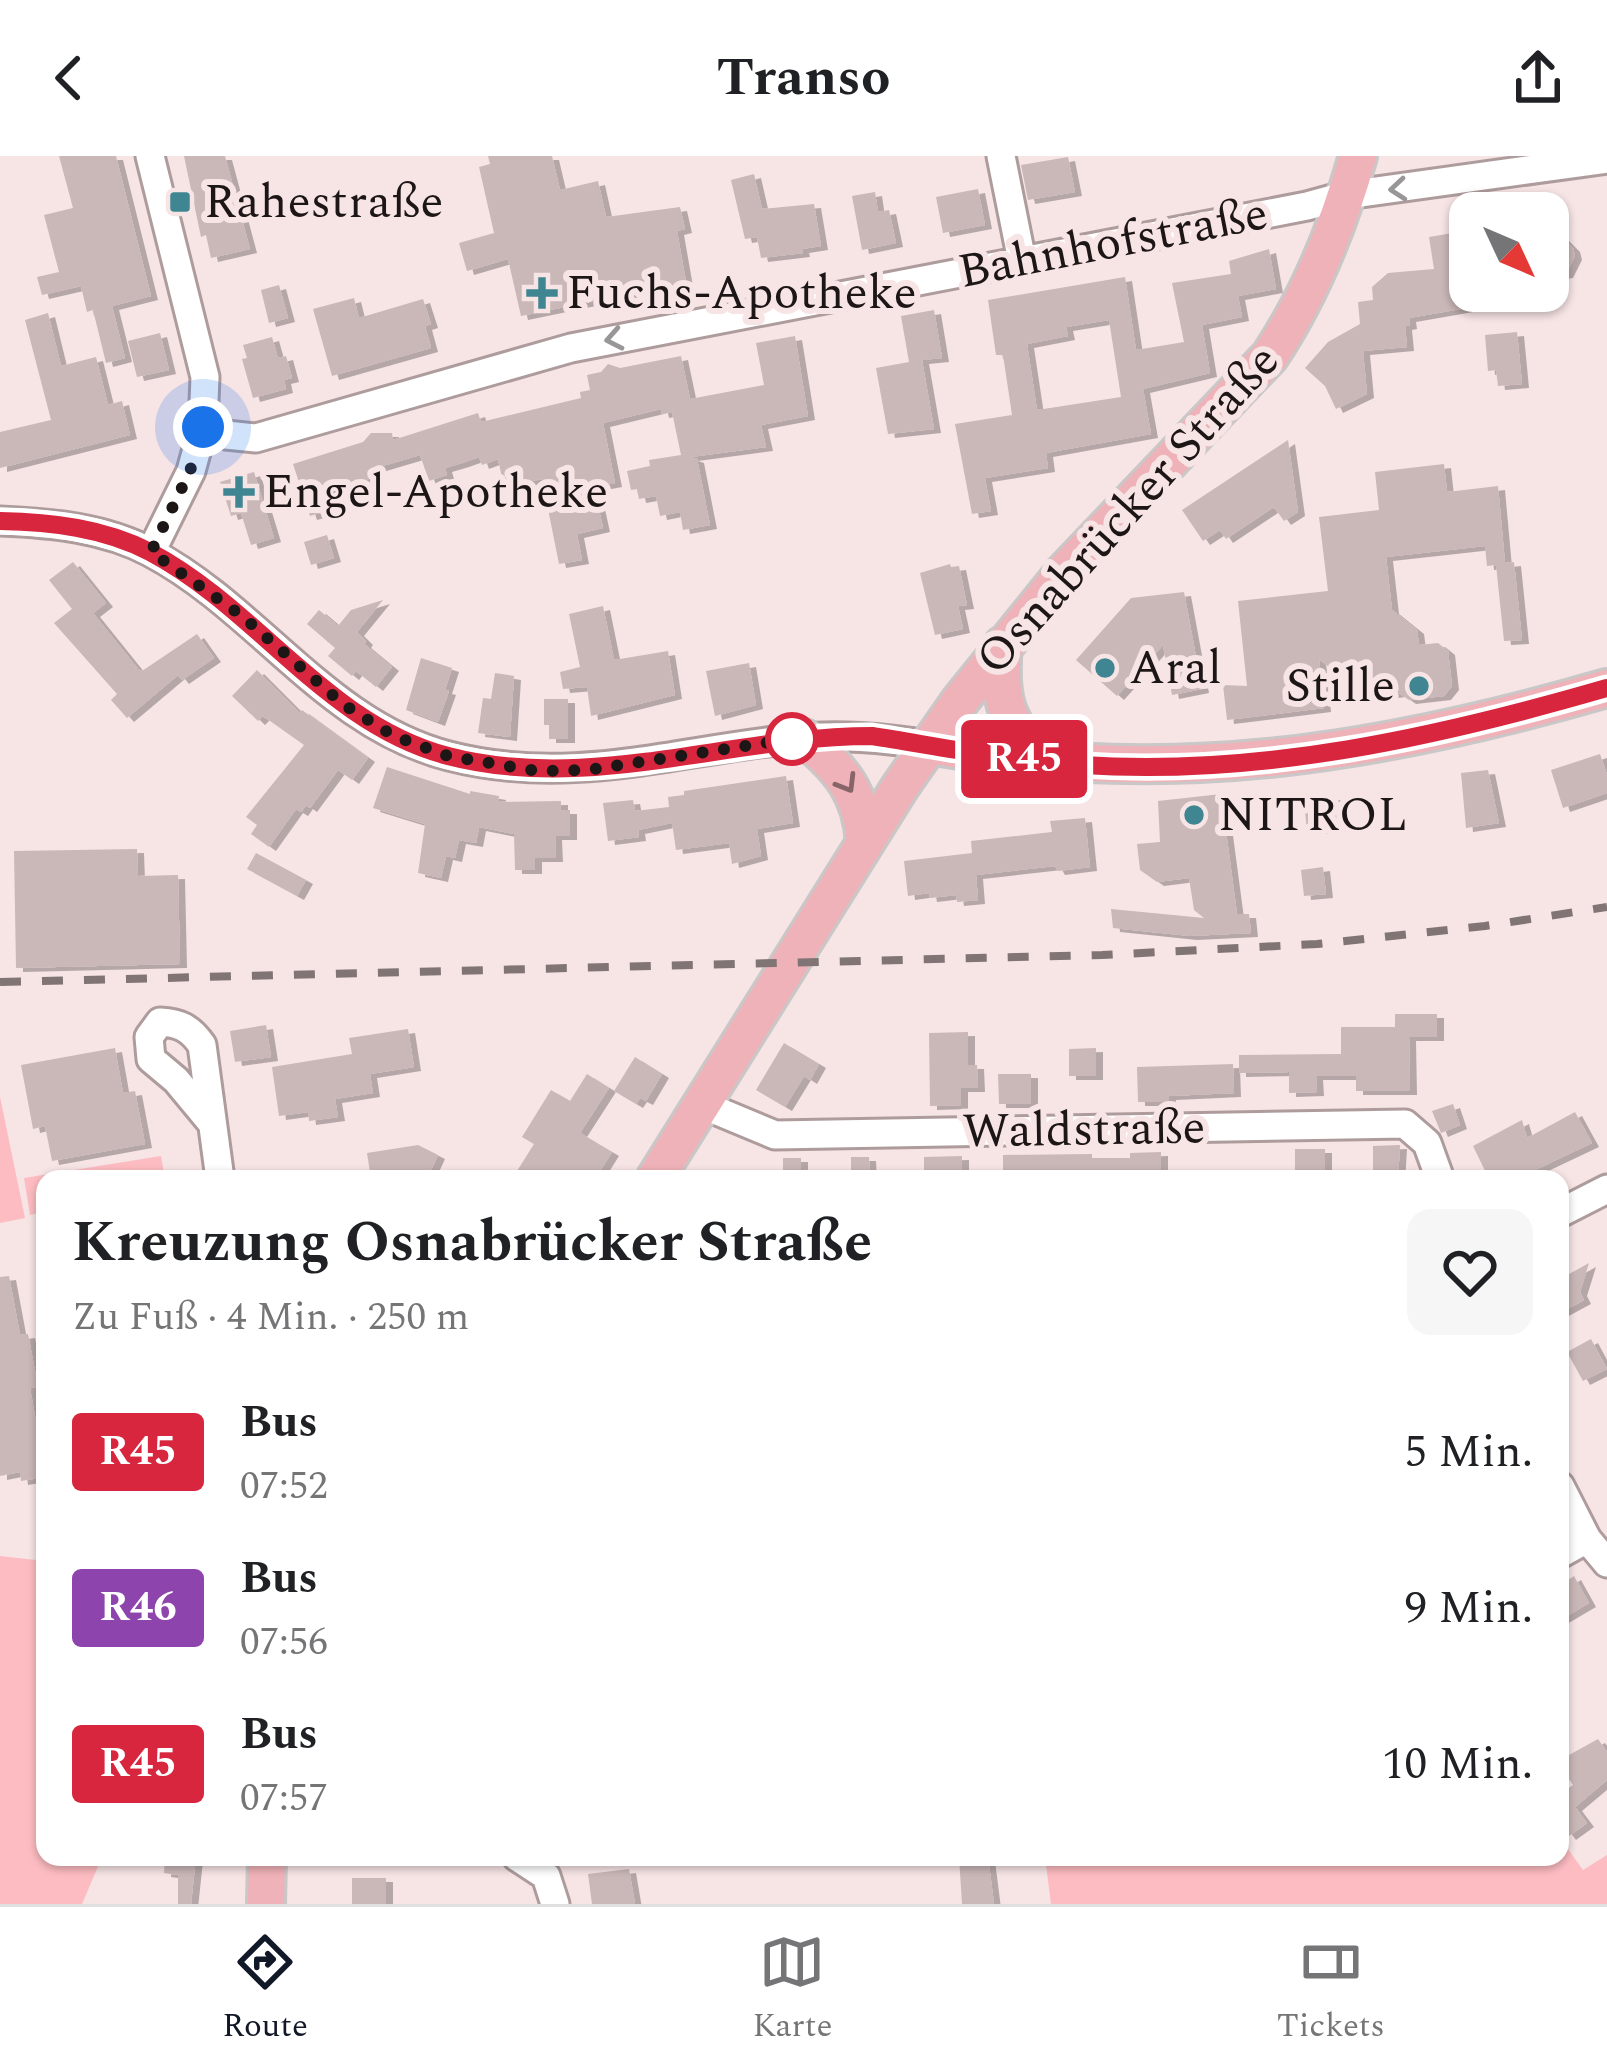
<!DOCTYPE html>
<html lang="de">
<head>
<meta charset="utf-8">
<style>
  body { margin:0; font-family:Spectral,serif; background:#f6f6f6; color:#202124; height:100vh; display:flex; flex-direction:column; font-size:45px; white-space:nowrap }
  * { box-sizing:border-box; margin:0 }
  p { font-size:39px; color:#757577 }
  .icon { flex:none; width:66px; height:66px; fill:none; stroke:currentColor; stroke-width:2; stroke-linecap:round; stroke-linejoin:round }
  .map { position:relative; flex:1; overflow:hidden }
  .side { position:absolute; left:36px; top:1014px; width:1533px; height:696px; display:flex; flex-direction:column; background:#fff; border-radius:24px; box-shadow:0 3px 9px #0004 }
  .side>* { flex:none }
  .badge { padding:0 24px; border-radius:9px; font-size:42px; line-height:78px }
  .needle { width:78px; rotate:134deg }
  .buttons { position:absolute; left:1449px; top:36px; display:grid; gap:24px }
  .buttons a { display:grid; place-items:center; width:120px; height:120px; border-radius:24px; background:#fff; box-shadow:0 3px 9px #0004; font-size:60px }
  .you { position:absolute; width:60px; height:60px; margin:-30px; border:9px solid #fff; border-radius:50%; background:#1a73e8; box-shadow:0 0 0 18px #1a73e833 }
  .map>.badge { position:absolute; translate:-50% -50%; box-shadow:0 0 0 6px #fff }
  .round { display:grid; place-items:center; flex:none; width:126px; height:126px; border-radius:24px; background:#f6f6f6 }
  .head { display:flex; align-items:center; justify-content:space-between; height:204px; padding:0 36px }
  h1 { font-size:57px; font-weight:700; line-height:90px }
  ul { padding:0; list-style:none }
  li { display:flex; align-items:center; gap:36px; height:156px; padding:0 36px }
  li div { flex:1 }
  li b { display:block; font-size:45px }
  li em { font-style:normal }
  li .badge { min-width:132px; font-weight:700; text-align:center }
  header { display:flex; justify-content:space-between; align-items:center; height:156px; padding:0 36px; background:#fff; font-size:54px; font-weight:700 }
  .dock { display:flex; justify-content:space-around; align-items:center; height:168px; border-top:3px solid #e0e0e0; background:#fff; font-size:33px; color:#757577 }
  .dock a { display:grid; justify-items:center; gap:6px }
  .dock .on { color:#111827 }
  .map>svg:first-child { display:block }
</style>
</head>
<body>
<header><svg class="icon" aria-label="back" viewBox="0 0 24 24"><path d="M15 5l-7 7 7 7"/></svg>Transo<svg class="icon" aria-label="share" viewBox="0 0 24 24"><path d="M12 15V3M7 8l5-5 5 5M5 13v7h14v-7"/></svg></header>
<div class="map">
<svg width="1607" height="1748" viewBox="0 0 1607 1748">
  <defs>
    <filter id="shadow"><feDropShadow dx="7" dy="4" stdDeviation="0" flood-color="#0004"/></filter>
  </defs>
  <rect width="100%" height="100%" fill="#f7e4e5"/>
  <path fill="#fdbcc1" d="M 0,941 L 25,1062 L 0,1067 Z
    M 161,1000 L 165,1023 L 45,1023 L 45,1056 L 30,1059 L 24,1022 Z
    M 0,1400 L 45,1405 L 45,1701 L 102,1701 L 82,1748 L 0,1748 Z
    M 1560,1682 L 1583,1714 L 1607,1699 L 1607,1748 L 1051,1748 L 1045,1701 L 1560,1701 Z"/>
  <path fill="#cab7b8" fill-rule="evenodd" filter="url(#shadow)" d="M 59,0 L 116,0 L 151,140 L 112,150 L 125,202 L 106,207 L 93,154 L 87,156 L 81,130 L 42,139 L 37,121 L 59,116 L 44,59 L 73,52 Z
    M 184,0 L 225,0 L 250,93 L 211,102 L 206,79 L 201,81 Z
    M 488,0 L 552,0 L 560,34 L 598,25 L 606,61 L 680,51 L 685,73 L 677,75 L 686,126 L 521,160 L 508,103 L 467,115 L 459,87 L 494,77 L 479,11 L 490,8 Z
    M 1068,1 L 1075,36 L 1028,44 L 1021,9 Z
    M 754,18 L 762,53 L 814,48 L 821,90 L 802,93 L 803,97 L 761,102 L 757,81 L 745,83 L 731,24 Z
    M 978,33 L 985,69 L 943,77 L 936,41 Z
    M 875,36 L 878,56 L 889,54 L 896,87 L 862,94 L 852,40 Z
    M 1548,67 L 1573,92 L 1575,100 L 1566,118 L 1548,121 Z
    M 1470,74 L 1470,116 L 1467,117 L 1472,151 L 1409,162 L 1410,169 L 1405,170 L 1407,191 L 1363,195 L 1367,238 L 1336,253 L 1325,230 L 1305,212 L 1328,186 L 1360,168 L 1358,146 L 1373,144 L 1372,131 L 1388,117 L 1434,113 L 1429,81 Z
    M 1269,93 L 1276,133 L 1238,140 L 1242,161 L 1202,169 L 1210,217 L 1143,233 L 1151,278 L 1046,297 L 1048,312 L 985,322 L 991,355 L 972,358 L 955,268 L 1012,259 L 1003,199 L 996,199 L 988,144 L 1125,121 L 1136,194 L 1184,186 L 1172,127 L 1231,118 L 1229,105 ZM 1109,164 L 1121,241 L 1037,254 L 1027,188 L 1068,180 L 1066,171 Z
    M 279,129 L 288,162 L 269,167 L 261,134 Z
    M 354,142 L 359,162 L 423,143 L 431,168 L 425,170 L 431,192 L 332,220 L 313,153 Z
    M 934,154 L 942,202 L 922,204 L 934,273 L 888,278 L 876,212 L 909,206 L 901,160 Z
    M 48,157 L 61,210 L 96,201 L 108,249 L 122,245 L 130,279 L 0,312 L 0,276 L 51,264 L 25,164 Z
    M 1517,176 L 1522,228 L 1498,230 L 1496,214 L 1488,215 L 1485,179 Z
    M 160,177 L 169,214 L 137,221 L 128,185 Z
    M 795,180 L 808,260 L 761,269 L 766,291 L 691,301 L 697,303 L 710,369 L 683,374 L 680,356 L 660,360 L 656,340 L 639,343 L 637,333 L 631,334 L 627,315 L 650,310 L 649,304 L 681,299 L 672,256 L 662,258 L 661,253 L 603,267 L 615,327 L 594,331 L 603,372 L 577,378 L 582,404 L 559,408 L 542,323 L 504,331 L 498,303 L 482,309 L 479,301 L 462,307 L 445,312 L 447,319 L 429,325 L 420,299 L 376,312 L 378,320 L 325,338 L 331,354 L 310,360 L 293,308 L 363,286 L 371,277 L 392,277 L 393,284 L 478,257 L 481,266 L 581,242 L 580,236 L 590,234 L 587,219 L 601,216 L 608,208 L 620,212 L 681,200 L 690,243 L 764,229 L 756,187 Z
    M 272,181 L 278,202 L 286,200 L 292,222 L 284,224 L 286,233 L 253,242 L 242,203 L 247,202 L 243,189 Z
    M 1288,284 L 1298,356 L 1284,365 L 1274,351 L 1226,383 L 1220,374 L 1203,385 L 1182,354 Z
    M 1444,308 L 1447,336 L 1498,330 L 1505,407 L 1514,406 L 1522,484 L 1504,485 L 1496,409 L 1487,410 L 1485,390 L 1386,401 L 1392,454 L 1417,474 L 1419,489 L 1438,487 L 1448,495 L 1452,530 L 1444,540 L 1409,544 L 1399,537 L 1366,541 L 1319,503 L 1324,552 L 1227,564 L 1223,529 L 1247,530 L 1238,445 L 1328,435 L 1319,361 L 1379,354 L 1375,316 Z
    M 254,316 L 274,382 L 251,389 L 241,357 L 231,360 L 220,326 Z
    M 327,379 L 334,402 L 311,409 L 304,386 Z
    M 73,406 L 106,447 L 93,457 L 138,513 L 142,515 L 197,478 L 214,502 L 182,524 L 178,519 L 127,562 L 111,544 L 117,538 L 54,467 L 72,453 L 49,424 Z
    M 950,408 L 951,411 L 959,410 L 967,449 L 958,450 L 963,473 L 935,479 L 920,417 Z
    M 1184,436 L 1202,533 L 1172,539 L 1163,489 L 1117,540 L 1076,504 L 1131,442 Z
    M 383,444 L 357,476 L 366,485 L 364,488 L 392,511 L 376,531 L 356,515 L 352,520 L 328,500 L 335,492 L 307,468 L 319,454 L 338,470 L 351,454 Z
    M 603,450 L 614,504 L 668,495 L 675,539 L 591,560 L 587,531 L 563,533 L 560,516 L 580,511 L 569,458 Z
    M 421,502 L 452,512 L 445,534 L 449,535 L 438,566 L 406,554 Z
    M 749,507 L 756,549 L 715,560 L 706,515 Z
    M 257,514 L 300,557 L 302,554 L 368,602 L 352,624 L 338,614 L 310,652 L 306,649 L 301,656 L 296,653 L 269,691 L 251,678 L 257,669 L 246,661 L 304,589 L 263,560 L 258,565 L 232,540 Z
    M 495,517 L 514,520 L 510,581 L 478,577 L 483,542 L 491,543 Z
    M 544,543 L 568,543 L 568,583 L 549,583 L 549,569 L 544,569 Z
    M 1600,598 L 1607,619 L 1607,637 L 1563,652 L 1551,614 Z
    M 387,611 L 470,638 L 470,635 L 499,640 L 498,646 L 561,645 L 561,654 L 570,654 L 570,680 L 555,680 L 556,702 L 535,702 L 535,714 L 515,714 L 514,678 L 479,671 L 476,687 L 459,684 L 455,702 L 446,700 L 441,722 L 418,717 L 425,668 L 373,652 Z
    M 1488,614 L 1499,667 L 1466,672 L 1461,617 Z
    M 786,620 L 793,667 L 757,673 L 761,700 L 732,708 L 729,687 L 676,694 L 672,667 L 638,674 L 639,681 L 608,685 L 603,647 L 633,644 L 635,655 L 669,651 L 668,641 L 684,639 L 684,635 Z
    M 1221,638 L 1237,758 L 1249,758 L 1251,777 L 1190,780 L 1113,772 L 1111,753 L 1204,762 L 1194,754 L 1189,722 L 1157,726 L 1140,714 L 1137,688 L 1160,686 L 1158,645 Z
    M 1334,640 L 1338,672 L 1307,675 L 1305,655 L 1310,654 L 1309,643 Z
    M 1085,662 L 1090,711 L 1058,715 L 1055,710 L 976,719 L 978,744 L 957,746 L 956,739 L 930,742 L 929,737 L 908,740 L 904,705 L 972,697 L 971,685 L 1052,676 L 1050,665 Z
    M 137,693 L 138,720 L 178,719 L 180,808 L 16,812 L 14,695 Z
    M 256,697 L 306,724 L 297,740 L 247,713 Z
    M 1323,711 L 1326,738 L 1304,740 L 1301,714 Z
    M 1395,858 L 1437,858 L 1437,881 L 1409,881 L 1410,935 L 1356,935 L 1356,920 L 1316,920 L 1317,936 L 1289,937 L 1289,916 L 1239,917 L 1239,899 L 1341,898 L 1341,871 L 1395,871 Z
    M 266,869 L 271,901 L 235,906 L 230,875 Z
    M 408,873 L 414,911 L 370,918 L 373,937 L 335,943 L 338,961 L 309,965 L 308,956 L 279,960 L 272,911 L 352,898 L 349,882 Z
    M 968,876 L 968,909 L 977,909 L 978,932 L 961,932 L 961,949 L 930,950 L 929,877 Z
    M 784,887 L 819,908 L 810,924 L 804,920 L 785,951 L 756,934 Z
    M 115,892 L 123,937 L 135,935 L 145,988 L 52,1005 L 45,970 L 33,973 L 21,909 Z
    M 1096,892 L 1096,920 L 1069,920 L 1069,893 Z
    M 635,901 L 662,918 L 646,945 L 640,942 L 636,948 L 614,935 Z
    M 1233,908 L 1234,937 L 1169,940 L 1169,946 L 1138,946 L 1137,911 Z
    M 587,918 L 609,932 L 580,977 L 612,996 L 595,1023 L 512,1023 L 534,988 L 522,981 L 551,934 L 570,945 Z
    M 998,918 L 1031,918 L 1031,948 L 999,948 Z
    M 1453,948 L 1460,969 L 1441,977 L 1432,955 Z
    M 1575,956 L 1592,987 L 1516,1023 L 1489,1023 L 1473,990 L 1522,964 L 1527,982 Z
    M 418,989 L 438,999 L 427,1023 L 417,1019 L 371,1023 L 367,997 Z
    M 1400,989 L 1398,1023 L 1373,1023 L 1373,990 Z
    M 1295,993 L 1325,993 L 1325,1023 L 1295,1023 Z
    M 1161,996 L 1161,1023 L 1003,1023 L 1003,999 L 1092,998 L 1092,1002 L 1130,1002 L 1130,997 Z
    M 962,1000 L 962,1023 L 924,1023 L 924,1001 Z
    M 851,1001 L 869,1001 L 870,1023 L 851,1023 Z
    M 783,1002 L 801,1002 L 801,1023 L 783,1023 Z
    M 1589,1107 L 1580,1136 L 1584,1144 L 1560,1157 L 1560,1123 Z
    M 9,1120 L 20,1179 L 28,1178 L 38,1231 L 30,1232 L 41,1295 L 45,1294 L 45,1321 L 21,1325 L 20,1316 L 0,1320 L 0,1121 Z
    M 1591,1183 L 1607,1213 L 1583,1225 L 1567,1196 Z
    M 1574,1420 L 1589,1447 L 1560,1464 L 1560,1429 Z
    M 1598,1583 L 1607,1596 L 1607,1624 L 1575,1651 L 1587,1667 L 1569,1680 L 1560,1668 L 1560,1629 L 1564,1635 L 1573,1629 L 1560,1610 L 1560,1604 Z
    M 165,1701 L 196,1701 L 191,1748 L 178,1748 L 178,1719 L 164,1717 Z
    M 959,1701 L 988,1701 L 994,1748 L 962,1748 Z
    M 629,1713 L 635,1748 L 592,1748 L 588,1718 Z
    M 352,1722 L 386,1722 L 386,1748 L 352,1748 Z"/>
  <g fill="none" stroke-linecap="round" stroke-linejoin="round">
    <defs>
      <path id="minor" d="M 150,0 L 205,221 L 203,271 L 191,315 L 151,396
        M 1001,0 L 1022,105
        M 203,271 L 226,279 L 256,282 L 571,192 L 1307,50 L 1347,39 L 1607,3
        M 0,365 C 51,367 105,372 150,396 C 258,453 327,569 449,600 C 570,631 673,595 792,583 C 839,578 883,582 929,589
        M 703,949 L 775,979 L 1405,968 L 1427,987 L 1440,1023
        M 210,965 L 176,924 L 151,903 L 149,881 L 160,866 C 180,867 190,872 202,889 L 220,1023
        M 1560,1057 L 1607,1033
        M 1560,1330 L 1587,1383 L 1607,1407
        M 1560,1398 L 1587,1383
        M 517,1701 L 546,1720 L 555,1748"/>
      <path id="major" d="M 1003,489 C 998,544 1005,567 1045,606
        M 804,582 C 841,612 862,638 865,687
        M 929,589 C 1169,632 1375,599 1607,532
        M 655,1023 L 900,631 L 960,545 L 1065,415 L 1270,200 C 1311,138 1338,71 1358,0
        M 266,1748 L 267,1701"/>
    </defs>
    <use href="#minor" stroke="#ae9c9d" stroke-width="33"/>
    <use href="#major" stroke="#c9c7c7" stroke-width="42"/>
    <use href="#minor" stroke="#fff" stroke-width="27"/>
    <use href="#major" stroke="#efb2b8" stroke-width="36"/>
    <path stroke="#817475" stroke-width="8" stroke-dasharray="21 21" stroke-linecap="butt" d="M 0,826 L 1102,799 L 1317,788 L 1485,770 L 1607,751"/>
  </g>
  <defs><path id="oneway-chevron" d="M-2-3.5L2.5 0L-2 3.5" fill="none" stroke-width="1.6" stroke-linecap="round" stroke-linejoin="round" transform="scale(3)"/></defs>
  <g stroke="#999697">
    <use href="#oneway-chevron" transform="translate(1398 33) rotate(175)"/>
    <use href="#oneway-chevron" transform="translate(614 183) rotate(169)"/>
  </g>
  <use stroke="#866468" href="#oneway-chevron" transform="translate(847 628) rotate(59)"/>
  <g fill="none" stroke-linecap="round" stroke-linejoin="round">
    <defs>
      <path id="line" d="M 0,365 C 51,366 104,372 150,396 C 258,453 326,568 448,600 C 590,637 730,580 872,580 C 942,591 1011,605 1082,609 C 1259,621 1438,581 1607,532"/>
    </defs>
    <use href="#line" stroke="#fff" stroke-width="27"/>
    <use href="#line" stroke="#d7263d" stroke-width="18"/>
    <path stroke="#1d1617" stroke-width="12" stroke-dasharray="0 21.6" d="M 203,271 L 190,315 L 151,396 L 241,459 L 344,549 L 394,580 L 448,600 L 537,615 L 587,614 L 792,583"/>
  </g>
  <g fill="#408592" stroke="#f7e4e5" stroke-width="4.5">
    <rect x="168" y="34" width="24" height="24" rx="6"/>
    <path d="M536 119h12v12h12v12h-12v12h-12v-12h-12v-12h12z"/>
    <path d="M233 318h12v12h12v12h-12v12h-12v-12h-12v-12h12z"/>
    <circle cx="1105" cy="512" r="12"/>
    <circle cx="1419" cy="530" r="12"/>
    <circle cx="1194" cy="659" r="12"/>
  </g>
  <circle fill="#fff" stroke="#d7263d" stroke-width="6" cx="792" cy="583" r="24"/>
  <g text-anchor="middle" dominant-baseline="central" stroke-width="12" stroke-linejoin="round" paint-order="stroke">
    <g font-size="48" fill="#1d1617" stroke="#f7e4e5" text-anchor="start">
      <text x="204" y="46">Rahestraße</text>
      <text x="566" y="137">Fuchs-Apotheke</text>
      <text x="263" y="336">Engel-Apotheke</text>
      <text x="1129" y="512">Aral</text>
      <text x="1395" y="530" text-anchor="end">Stille</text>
      <text x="1218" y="659">NITROL</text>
    </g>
    <g font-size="48" fill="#1d1617" stroke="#f7e4e5">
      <text transform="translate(1113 87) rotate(-11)">Bahnhofstraße</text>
      <text transform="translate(1128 354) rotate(-48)">Osnabrücker Straße</text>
      <text transform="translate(1084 974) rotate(-1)">Waldstraße</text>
    </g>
  </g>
</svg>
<div class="buttons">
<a><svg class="needle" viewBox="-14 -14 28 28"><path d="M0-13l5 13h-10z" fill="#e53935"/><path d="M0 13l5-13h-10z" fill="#757577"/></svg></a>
</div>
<div class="you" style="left:203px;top:271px"></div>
<b class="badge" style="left:1024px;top:603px;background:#d7263d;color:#fff">R45</b>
<section class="side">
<div class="head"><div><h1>Kreuzung Osnabrücker Straße</h1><p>Zu Fuß · 4 Min. · 250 m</p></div><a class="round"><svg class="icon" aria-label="heart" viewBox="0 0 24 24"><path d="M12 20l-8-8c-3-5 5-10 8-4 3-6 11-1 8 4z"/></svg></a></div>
<ul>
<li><span class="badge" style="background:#d7263d;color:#fff">R45</span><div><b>Bus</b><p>07:52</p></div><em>5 Min.</em></li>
<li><span class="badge" style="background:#8e44ad;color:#fff">R46</span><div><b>Bus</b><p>07:56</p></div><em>9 Min.</em></li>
<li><span class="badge" style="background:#d7263d;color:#fff">R45</span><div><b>Bus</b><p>07:57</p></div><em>10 Min.</em></li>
</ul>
</section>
</div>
<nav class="dock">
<a class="on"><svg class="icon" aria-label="directions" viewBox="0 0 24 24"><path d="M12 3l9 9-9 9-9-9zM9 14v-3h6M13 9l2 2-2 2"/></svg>Route</a>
<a><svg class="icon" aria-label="map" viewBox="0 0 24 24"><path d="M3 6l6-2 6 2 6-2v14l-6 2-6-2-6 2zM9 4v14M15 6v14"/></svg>Karte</a>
<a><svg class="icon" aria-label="tickets" viewBox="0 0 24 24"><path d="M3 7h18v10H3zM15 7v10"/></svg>Tickets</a>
</nav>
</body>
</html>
